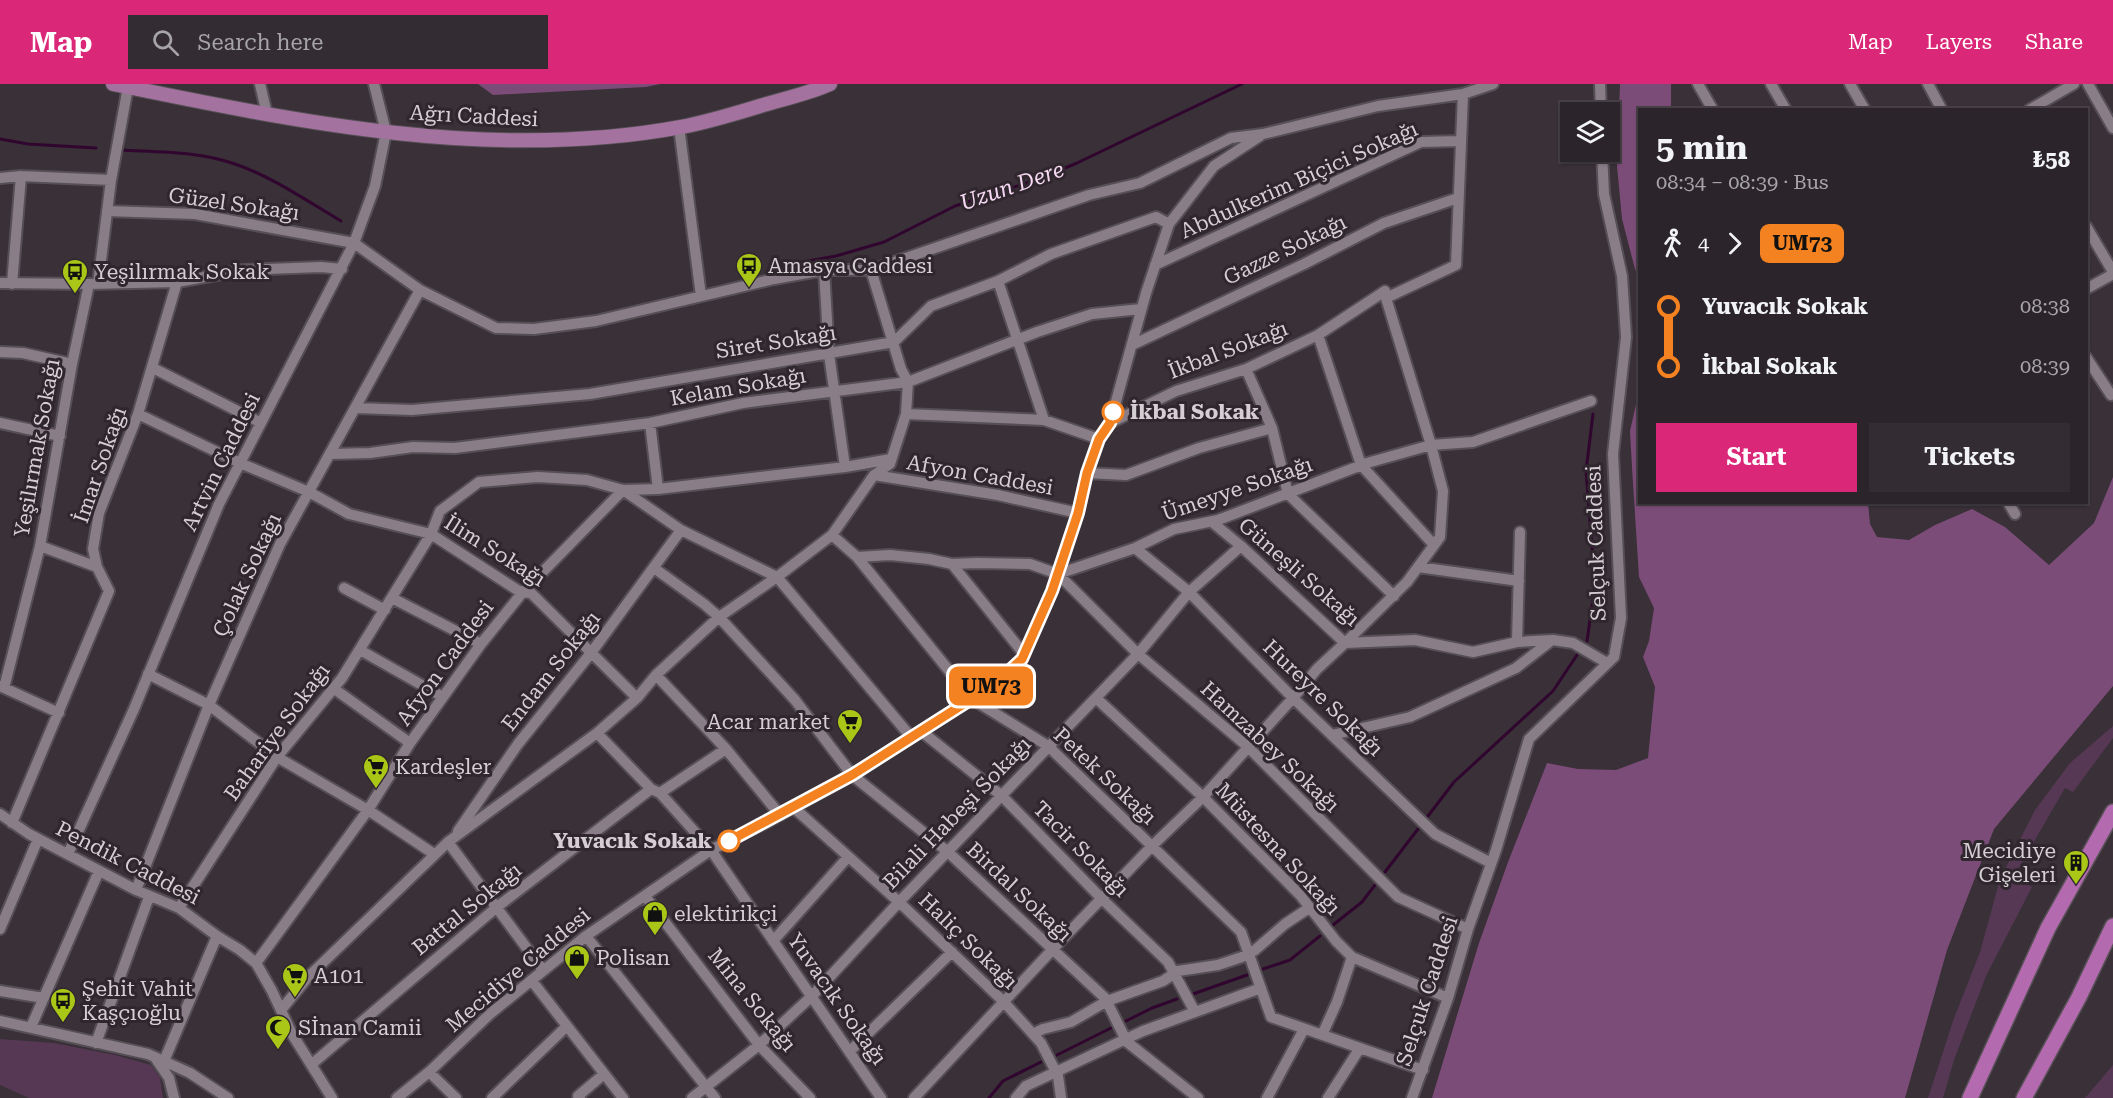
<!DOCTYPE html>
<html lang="en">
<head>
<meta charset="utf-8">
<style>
  body { margin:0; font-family:"Roboto Serif",serif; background:#332c32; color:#f1f3f6; height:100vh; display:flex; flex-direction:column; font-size:22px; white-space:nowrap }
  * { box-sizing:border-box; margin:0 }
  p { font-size:20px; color:#a6a4a8 }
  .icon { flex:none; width:33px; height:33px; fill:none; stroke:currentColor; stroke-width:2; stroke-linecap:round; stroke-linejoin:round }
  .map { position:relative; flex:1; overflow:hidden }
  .side { position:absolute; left:1638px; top:24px; width:450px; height:396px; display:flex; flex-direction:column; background:#2b242a; border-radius:0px; box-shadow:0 2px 4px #0004,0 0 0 2px #474147 }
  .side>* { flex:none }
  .badge { padding:0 12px; border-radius:9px; font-size:21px; line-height:39px }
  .tools { position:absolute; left:1560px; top:18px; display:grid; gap:12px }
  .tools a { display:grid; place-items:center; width:60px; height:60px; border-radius:0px; background:#2b242a; box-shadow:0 2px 4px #0004,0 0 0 2px #474147; font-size:30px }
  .map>.badge { position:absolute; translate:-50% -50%; box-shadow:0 0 0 3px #fff }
  .legs { display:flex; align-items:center; gap:9px; height:66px; padding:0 18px; font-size:20px }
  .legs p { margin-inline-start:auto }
  .head { display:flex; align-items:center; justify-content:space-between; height:102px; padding:0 18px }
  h1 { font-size:33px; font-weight:700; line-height:45px }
  .action { display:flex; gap:12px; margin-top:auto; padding:12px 18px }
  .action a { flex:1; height:69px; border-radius:0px; background:#db2777; color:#fff; font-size:24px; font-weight:700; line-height:69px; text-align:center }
  .action a+a { background:#332c32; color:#f1f3f6 }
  ul { padding:0 18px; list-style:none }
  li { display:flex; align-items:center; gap:21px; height:60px; font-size:22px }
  li i { display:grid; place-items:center; width:9px; height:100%; margin:0 8px; background:currentColor }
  li i::after { content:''; width:15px; height:15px; margin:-8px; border:4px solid; border-radius:50%; background:#2b242a }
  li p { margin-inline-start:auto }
  li:first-child i { background:linear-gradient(#0000 50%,currentColor 0) }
  li:last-child i { background:linear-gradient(currentColor 50%,#0000 0) }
  header { display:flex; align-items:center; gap:36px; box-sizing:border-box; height:84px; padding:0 30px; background:#db2777; color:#fff }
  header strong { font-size:28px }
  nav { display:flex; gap:33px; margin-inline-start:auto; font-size:21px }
  .search { width:420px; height:54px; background:#332c32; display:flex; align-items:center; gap:15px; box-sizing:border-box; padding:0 21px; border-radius:0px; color:#a6a4a8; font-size:22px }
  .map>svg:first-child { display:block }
</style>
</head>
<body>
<header>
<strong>Map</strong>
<div class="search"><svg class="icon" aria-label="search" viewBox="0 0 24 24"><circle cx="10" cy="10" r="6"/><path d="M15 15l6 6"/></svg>Search here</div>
<nav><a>Map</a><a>Layers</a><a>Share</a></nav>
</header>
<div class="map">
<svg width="2113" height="1014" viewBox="0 0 2113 1014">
  <rect width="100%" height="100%" fill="#393038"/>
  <path fill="#563854" d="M 2113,642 L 2113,654 L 2073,708 L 2065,704 L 2014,792 L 2032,803 L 1986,892 L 1954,976 L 1943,1014 L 1928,1014 L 1953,937 L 1980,868 L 2000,795 L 2035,726 L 2070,679 Z
    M 0,955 L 54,959 L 115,971 L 151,981 L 160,994 L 163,1014 L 29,1014 L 0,1001 Z
    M 2113,981 L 2113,1014 L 2085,1014 Z"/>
  <path fill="#7b4c77" d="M 478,0 L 660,0 L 646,3 L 493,11 Z
    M 1620,0 L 1671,0 L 1671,25 L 1640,26 L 1639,195 L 1635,185 L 1622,135 L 1617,82 Z
    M 1639,307 L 1640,418 L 1868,419 L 1870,440 L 1877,453 L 1909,456 L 1935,441 L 1972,425 L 2005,443 L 2049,481 L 2094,439 L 2113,393 L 2113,602 L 1994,745 L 1947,866 L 1905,1014 L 1432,1014 L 1479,859 L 1508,778 L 1547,679 L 1578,685 L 1616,686 L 1648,674 L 1655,603 L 1643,573 L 1649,557 L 1654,524 L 1639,493 L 1632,383 L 1630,347 Z"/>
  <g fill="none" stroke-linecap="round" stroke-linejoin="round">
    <path stroke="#30062f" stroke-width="3" d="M 0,55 L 28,60 L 96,64
      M 121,66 C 159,68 199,67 235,80 C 273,93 307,117 341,137
      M 775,183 L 836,172 L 884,158 L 955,122 L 1036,96 L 1077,79 L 1242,0
      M 1587,557 L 1595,501 L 1586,387 L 1593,330
      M 1428,732 L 1454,698 L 1553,607 L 1577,571
      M 1385,788 L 1418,745
      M 1333,841 L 1362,818 L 1375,801
      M 1263,885 L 1290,876 L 1320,852
      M 1193,910 L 1247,891
      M 1126,937 L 1152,924 L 1177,915
      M 1057,971 L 1111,944
      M 989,1014 L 1003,997 L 1041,978"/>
    <defs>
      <path id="minor" d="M 260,0 L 267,30
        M 1600,0 L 1601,28
        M 1698,0 L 1713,26
        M 1771,0 L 1786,26
        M 1850,0 L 1865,26
        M 1928,0 L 1942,26
        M 2088,0 L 2113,44
        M 2029,26 L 2074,0
        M 679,43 L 701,212
        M 0,94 L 21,92 L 111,96
        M 107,127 L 195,130 L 354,159 L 420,206 L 496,244 L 534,245 L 596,237 L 774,195 L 824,186 L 871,186 L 1089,111 L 1140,99 L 1231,54 L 1263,50 L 1378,22 L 1463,10 L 1493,0
        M 2086,142 L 2113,188
        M 1155,181 L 1421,58 L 1460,57
        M 824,186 L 829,270 L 845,383
        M 998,197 L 1044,336
        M 0,199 L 89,200 L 177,198 L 244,186 L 321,183 L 342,185
        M 12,200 L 21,92
        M 98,200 L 111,96 L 128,3
        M 2086,205 L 2113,190
        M 1318,251 L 1361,381 L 1434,461
        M 1132,261 L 1304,180 L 1384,139 L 1458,114
        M 0,268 L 23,269 L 72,280
        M 2086,273 L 2111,311
        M 153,284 L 261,339
        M 1246,285 L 1272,344 L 1288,410 L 1394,512
        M 356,324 L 412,326 L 590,310 L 894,258 L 931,222 L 998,197 L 1051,170 L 1156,133 L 1169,140
        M 138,330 L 240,379 L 309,408 L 349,430 L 431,450 L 522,509 L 530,508 L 637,614
        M 906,330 L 1044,336 L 1099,355
        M 0,339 L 60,352
        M 650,339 L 658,405
        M 1110,339 L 1176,307 L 1246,285 L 1318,251 L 1385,207 L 1386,214 L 1456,181 L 1463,10
        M 331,370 L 370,369 L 413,363 L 455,364 L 650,339 L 743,319 L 908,298 L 1037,248 L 1092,230 L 1141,225
        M 1087,389 L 1126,391 L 1199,364 L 1272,344
        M 874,391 L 998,411 L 1078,429
        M 2008,418 L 2015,430
        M 1212,438 L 1241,462 L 1345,559 L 1415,556 L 1473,568 L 1517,558 L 1553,556 L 1573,559 L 1607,579
        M 832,451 L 857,473 L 972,615 L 1048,662 L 1241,848 L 1271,933 L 1423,986
        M 40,462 L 97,483
        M 1135,464 L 1189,508 L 1293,614 L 1435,750 L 1491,779
        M 857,473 L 890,471 L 929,475 L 952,480 L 977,479 L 1030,480 L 1058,490 L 1138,570 L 1248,663 L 1398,813 L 1468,845
        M 952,480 L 1024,570
        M 1418,483 L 1519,497
        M 654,484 L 704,520 L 719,533 L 795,616 L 852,691 L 948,768 L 1105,914 L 1127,958 L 1198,1014
        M 1058,490 L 1135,464 L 1174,445 L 1218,436 L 1367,379 L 1431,361 L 1473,358 L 1591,317
        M 344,504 L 385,526
        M 392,514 L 481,560
        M 1517,558 L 1520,448
        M 360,566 L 443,613
        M 148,590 L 209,621 L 277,673 L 368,726 L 434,770
        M 656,591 L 726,665 L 780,731
        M 0,602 L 59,629
        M 4,604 L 40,462 L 72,280 L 89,200
        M 333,604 L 410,659
        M 1096,614 L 1203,713 L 1300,811 L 1336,857 L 1352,873 L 1448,914
        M 921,647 L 1002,712 L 1102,815 L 1168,878 L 1195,928
        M 597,649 L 651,705 L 660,709 L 711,766 L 881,1014
        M 1332,651 L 1410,633 L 1516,584 L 1552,556
        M 660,709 L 726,665
        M 793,723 L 899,818 L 1003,917 L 1041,959 L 1058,992 L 1061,1014
        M 0,730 L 29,750 L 136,806 L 179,824 L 217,852 L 240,866 L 256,879 L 272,907 L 292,950 L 332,1014
        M 12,739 L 109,507 L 97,483 L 93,465 L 99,429 L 138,330 L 177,198
        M 458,747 L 518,660 L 591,569 L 681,446
        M 448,758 L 543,886
        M 68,770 L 134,625 L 219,420 L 354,159 L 375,102 L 386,48 L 374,0
        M 136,806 L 209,621 L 280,460 L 420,206
        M 645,812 L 759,961 L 810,1014
        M 179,824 L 277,673 L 342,594 L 431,450 L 440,427 L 479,398 L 538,393 L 587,396 L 623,406 L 658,405 L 845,383 L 891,375
        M 0,845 L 38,755
        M 586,852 L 715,1014
        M 773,857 L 848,773
        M 256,879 L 368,726 L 410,659 L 481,560 L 522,509 L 623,406 L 681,446 L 777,493 L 911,653
        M 532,897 L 623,1014
        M 0,907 L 44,914
        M 281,926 L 308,893 L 448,758 L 597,649 L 637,614 L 656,591 L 719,533 L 777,493 L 832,451 L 874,391 L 890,380 L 906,330 L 908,298 L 901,285 L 871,186
        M 0,937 L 148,970 L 190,989 L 228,1014
        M 31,943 L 99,787
        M 1033,950 L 1043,945 L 1071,938 L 1107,917 L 1163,897 L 1178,887 L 1218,881 L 1242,873 L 1255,866 L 1285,840 L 1309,824
        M 1322,951 L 1337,918 L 1352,873
        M 96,959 L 149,813
        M 850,967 L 952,868
        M 156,975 L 169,994 L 174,1014
        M 164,977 L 217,852
        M 312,980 L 497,823 L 651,705
        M 429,988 L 456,1014
        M 397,1014 L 429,988 L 491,929 L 586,852 L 711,766 L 763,740 L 852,691 L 995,600 L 1010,587 L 1022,575 L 1052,507 L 1078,429 L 1087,389 L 1099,355 L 1110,339 L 1146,209 L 1169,140 L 1214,82 L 1260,52
        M 492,1014 L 567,942
        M 580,1014 L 578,1012 L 604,990
        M 692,1014 L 759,961 L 812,912 L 899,818 L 1138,570 L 1189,508 L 1241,462
        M 914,1014 L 1052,866 L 1152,762 L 1203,713 L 1293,614 L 1317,585 L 1345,559 L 1407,498 L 1440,453 L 1443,407 L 1431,361 L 1386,214
        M 1016,1014 L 1026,1002 L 1143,947 L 1261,904
        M 1267,1014 L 1304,945
        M 1328,1014 L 1360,964
        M 1412,1014 L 1448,914 L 1468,845 L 1496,766 L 1529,655 L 1614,573 L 1621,534 L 1613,370 L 1626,253 L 1622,192 L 1604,110 L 1602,68"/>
      <path id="major" d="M 113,0 C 298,38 492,78 681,43 C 708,38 734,30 760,22 C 783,15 807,10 830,0"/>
      <path id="highway" d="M 1970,1014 L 2048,844 L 2113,728
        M 2024,1014 L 2079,913 L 2113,842"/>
    </defs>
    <use href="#minor" stroke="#564f55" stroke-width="14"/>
    <use href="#major" stroke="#564f55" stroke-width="16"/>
    <use href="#highway" stroke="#564f55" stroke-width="18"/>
    <use href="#minor" stroke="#897e88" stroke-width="10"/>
    <use href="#major" stroke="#a3729f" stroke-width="14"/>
    <use href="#highway" stroke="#b46aae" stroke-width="15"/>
  </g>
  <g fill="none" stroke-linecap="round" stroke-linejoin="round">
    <defs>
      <path id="line-1" d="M 729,757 L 852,691 L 995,600 L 1022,575 L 1052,507 L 1078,429 L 1087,389 L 1099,355 L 1110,339 L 1113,328"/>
    </defs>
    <use href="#line-1" stroke="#fff" stroke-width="14"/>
    <use href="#line-1" stroke="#f58220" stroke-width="9"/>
  </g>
  <defs>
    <symbol id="bus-pin" viewBox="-11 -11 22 30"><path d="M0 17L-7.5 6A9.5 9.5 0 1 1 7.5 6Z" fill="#aac718" stroke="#2f262e"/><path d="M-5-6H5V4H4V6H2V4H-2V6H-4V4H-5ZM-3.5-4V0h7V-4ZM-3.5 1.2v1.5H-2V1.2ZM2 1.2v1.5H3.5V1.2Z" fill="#111"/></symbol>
    <symbol id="supermarket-pin" viewBox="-11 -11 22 30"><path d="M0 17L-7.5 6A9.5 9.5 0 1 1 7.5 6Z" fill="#aac718" stroke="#2f262e"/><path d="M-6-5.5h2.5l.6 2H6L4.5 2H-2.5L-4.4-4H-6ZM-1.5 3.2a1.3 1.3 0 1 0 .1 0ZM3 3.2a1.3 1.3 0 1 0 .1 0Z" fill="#111"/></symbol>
    <symbol id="building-pin" viewBox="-11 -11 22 30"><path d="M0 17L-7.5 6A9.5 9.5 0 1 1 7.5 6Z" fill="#aac718" stroke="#2f262e"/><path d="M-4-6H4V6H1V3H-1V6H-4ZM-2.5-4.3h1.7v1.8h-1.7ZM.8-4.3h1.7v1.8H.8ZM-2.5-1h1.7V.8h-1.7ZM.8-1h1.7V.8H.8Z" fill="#111"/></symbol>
    <symbol id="shop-pin" viewBox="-11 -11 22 30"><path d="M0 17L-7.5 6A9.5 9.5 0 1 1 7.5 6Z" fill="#aac718" stroke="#2f262e"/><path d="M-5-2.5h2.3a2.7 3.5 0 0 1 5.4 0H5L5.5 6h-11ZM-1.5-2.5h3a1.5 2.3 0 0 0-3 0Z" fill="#111"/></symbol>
    <symbol id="mosque-pin" viewBox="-11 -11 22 30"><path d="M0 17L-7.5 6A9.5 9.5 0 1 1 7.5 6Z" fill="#aac718" stroke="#2f262e"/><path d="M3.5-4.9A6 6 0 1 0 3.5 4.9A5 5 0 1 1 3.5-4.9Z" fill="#111"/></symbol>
  </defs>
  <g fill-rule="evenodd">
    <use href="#bus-pin" x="734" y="167" width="30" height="40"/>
    <use href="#bus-pin" x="60" y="173" width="30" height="40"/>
    <use href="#supermarket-pin" x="835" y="623" width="30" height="40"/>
    <use href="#supermarket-pin" x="361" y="668" width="30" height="40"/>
    <use href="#building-pin" x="2061" y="764" width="30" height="40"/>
    <use href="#shop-pin" x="640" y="815" width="30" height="40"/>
    <use href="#shop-pin" x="562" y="859" width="30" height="40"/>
    <use href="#supermarket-pin" x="280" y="877" width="30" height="40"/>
    <use href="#bus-pin" x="48" y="902" width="30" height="40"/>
    <use href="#mosque-pin" x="263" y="929" width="30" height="40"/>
  </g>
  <g fill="#fff" stroke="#f58220" stroke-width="3">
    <circle cx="1113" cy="328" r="10"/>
    <circle cx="729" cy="757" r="10"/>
  </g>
  <g text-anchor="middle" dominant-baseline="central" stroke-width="6" stroke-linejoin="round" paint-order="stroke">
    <g font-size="21" fill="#d5cfd4" stroke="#2f262e">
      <text transform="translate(474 32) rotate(3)">Ağrı Caddesi</text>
      <text transform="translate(1299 96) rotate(-24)">Abdulkerim Biçici Sokağı</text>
      <text transform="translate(234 120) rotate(8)">Güzel Sokağı</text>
      <text transform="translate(1285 166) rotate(-26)">Gazze Sokağı</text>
      <text transform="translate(776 258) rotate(-9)">Siret Sokağı</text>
      <text transform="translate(1228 266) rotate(-21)">İkbal Sokağı</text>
      <text transform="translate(738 303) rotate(-10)">Kelam Sokağı</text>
      <text transform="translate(37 364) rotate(-80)">Yeşilırmak Sokağı</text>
      <text transform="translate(221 378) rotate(-64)">Artvin Caddesi</text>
      <text transform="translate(100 381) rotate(-71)">İmar Sokağı</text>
      <text transform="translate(980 391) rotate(10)">Afyon Caddesi</text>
      <text transform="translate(1237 405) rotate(-19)">Ümeyye Sokağı</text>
      <text transform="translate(1596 459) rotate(-92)">Selçuk Caddesi</text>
      <text transform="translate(495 467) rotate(32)">İlim Sokağı</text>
      <text transform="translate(1299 488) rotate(41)">Güneşli Sokağı</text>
      <text transform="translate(247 491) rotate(-65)">Çolak Sokağı</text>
      <text transform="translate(445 579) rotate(-54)">Afyon Caddesi</text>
      <text transform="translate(551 587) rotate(-52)">Endam Sokağı</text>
      <text transform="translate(1323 614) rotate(44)">Hureyre Sokağı</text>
      <text transform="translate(277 648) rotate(-54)">Bahariye Sokağı</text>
      <text transform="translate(1270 663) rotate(43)">Hamzabey Sokağı</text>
      <text transform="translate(1105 692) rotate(43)">Petek Sokağı</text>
      <text transform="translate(957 729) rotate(-46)">Bilali Habeşi Sokağı</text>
      <text transform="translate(1081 765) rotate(45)">Tacir Sokağı</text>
      <text transform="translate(1278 765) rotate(47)">Müstesna Sokağı</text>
      <text transform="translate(128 779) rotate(27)">Pendik Caddesi</text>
      <text transform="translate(1019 808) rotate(43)">Birdal Sokağı</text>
      <text transform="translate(467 825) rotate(-39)">Battal Sokağı</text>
      <text transform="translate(968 857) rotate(44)">Haliç Sokağı</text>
      <text transform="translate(518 886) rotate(-40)">Mecidiye Caddesi</text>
      <text transform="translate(1427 907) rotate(-72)">Selçuk Caddesi</text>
      <text transform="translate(837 915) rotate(55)">Yuvacık Sokağı</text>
      <text transform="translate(752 916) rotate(51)">Mina Sokağı</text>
    </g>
    <g font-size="21" fill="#d5cfd4" stroke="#2f262e" text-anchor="start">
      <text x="768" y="182">Amasya Caddesi</text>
      <text x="94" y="188">Yeşilırmak Sokak</text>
      <text x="830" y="638" text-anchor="end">Acar market</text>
      <text x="395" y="683">Kardeşler</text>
      <text x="2056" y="767" text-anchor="end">Mecidiye<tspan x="2056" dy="24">Gişeleri</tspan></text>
      <text x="674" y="830">elektirikçi</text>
      <text x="596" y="874">Polisan</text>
      <text x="314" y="892">A101</text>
      <text x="82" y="905">Şehit Vahit<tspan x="82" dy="24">Kaşçıoğlu</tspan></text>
      <text x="298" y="944">Sİnan Camii</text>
    </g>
    <g font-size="21" font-weight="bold" fill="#d5cfd4" stroke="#2f262e" text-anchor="start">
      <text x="1130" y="328">İkbal Sokak</text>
      <text x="712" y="757" text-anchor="end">Yuvacık Sokak</text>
    </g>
    <g font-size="22" font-style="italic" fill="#f6d9f3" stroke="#2f262e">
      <text transform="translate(1012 102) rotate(-19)">Uzun Dere</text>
    </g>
  </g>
</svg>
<div class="tools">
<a><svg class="icon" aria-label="layers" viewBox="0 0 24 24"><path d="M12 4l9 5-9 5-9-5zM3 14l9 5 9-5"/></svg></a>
</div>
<b class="badge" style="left:991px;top:602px;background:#f58220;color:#111">UM73</b>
<section class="side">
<div class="head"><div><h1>5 min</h1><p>08:34 – 08:39 · Bus</p></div><b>₺58</b></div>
<div class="legs"><svg class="icon" aria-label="walk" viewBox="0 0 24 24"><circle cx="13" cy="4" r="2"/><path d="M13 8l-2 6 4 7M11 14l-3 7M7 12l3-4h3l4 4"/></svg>4<svg class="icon" aria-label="forward" viewBox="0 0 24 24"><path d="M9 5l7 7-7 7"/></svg><b class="badge" style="background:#f58220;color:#111">UM73</b></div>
<ul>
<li><i style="color:#f58220"></i><b>Yuvacık Sokak</b><p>08:38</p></li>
<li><i style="color:#f58220"></i><b>İkbal Sokak</b><p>08:39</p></li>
</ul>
<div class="action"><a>Start</a><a>Tickets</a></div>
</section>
</div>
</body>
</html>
